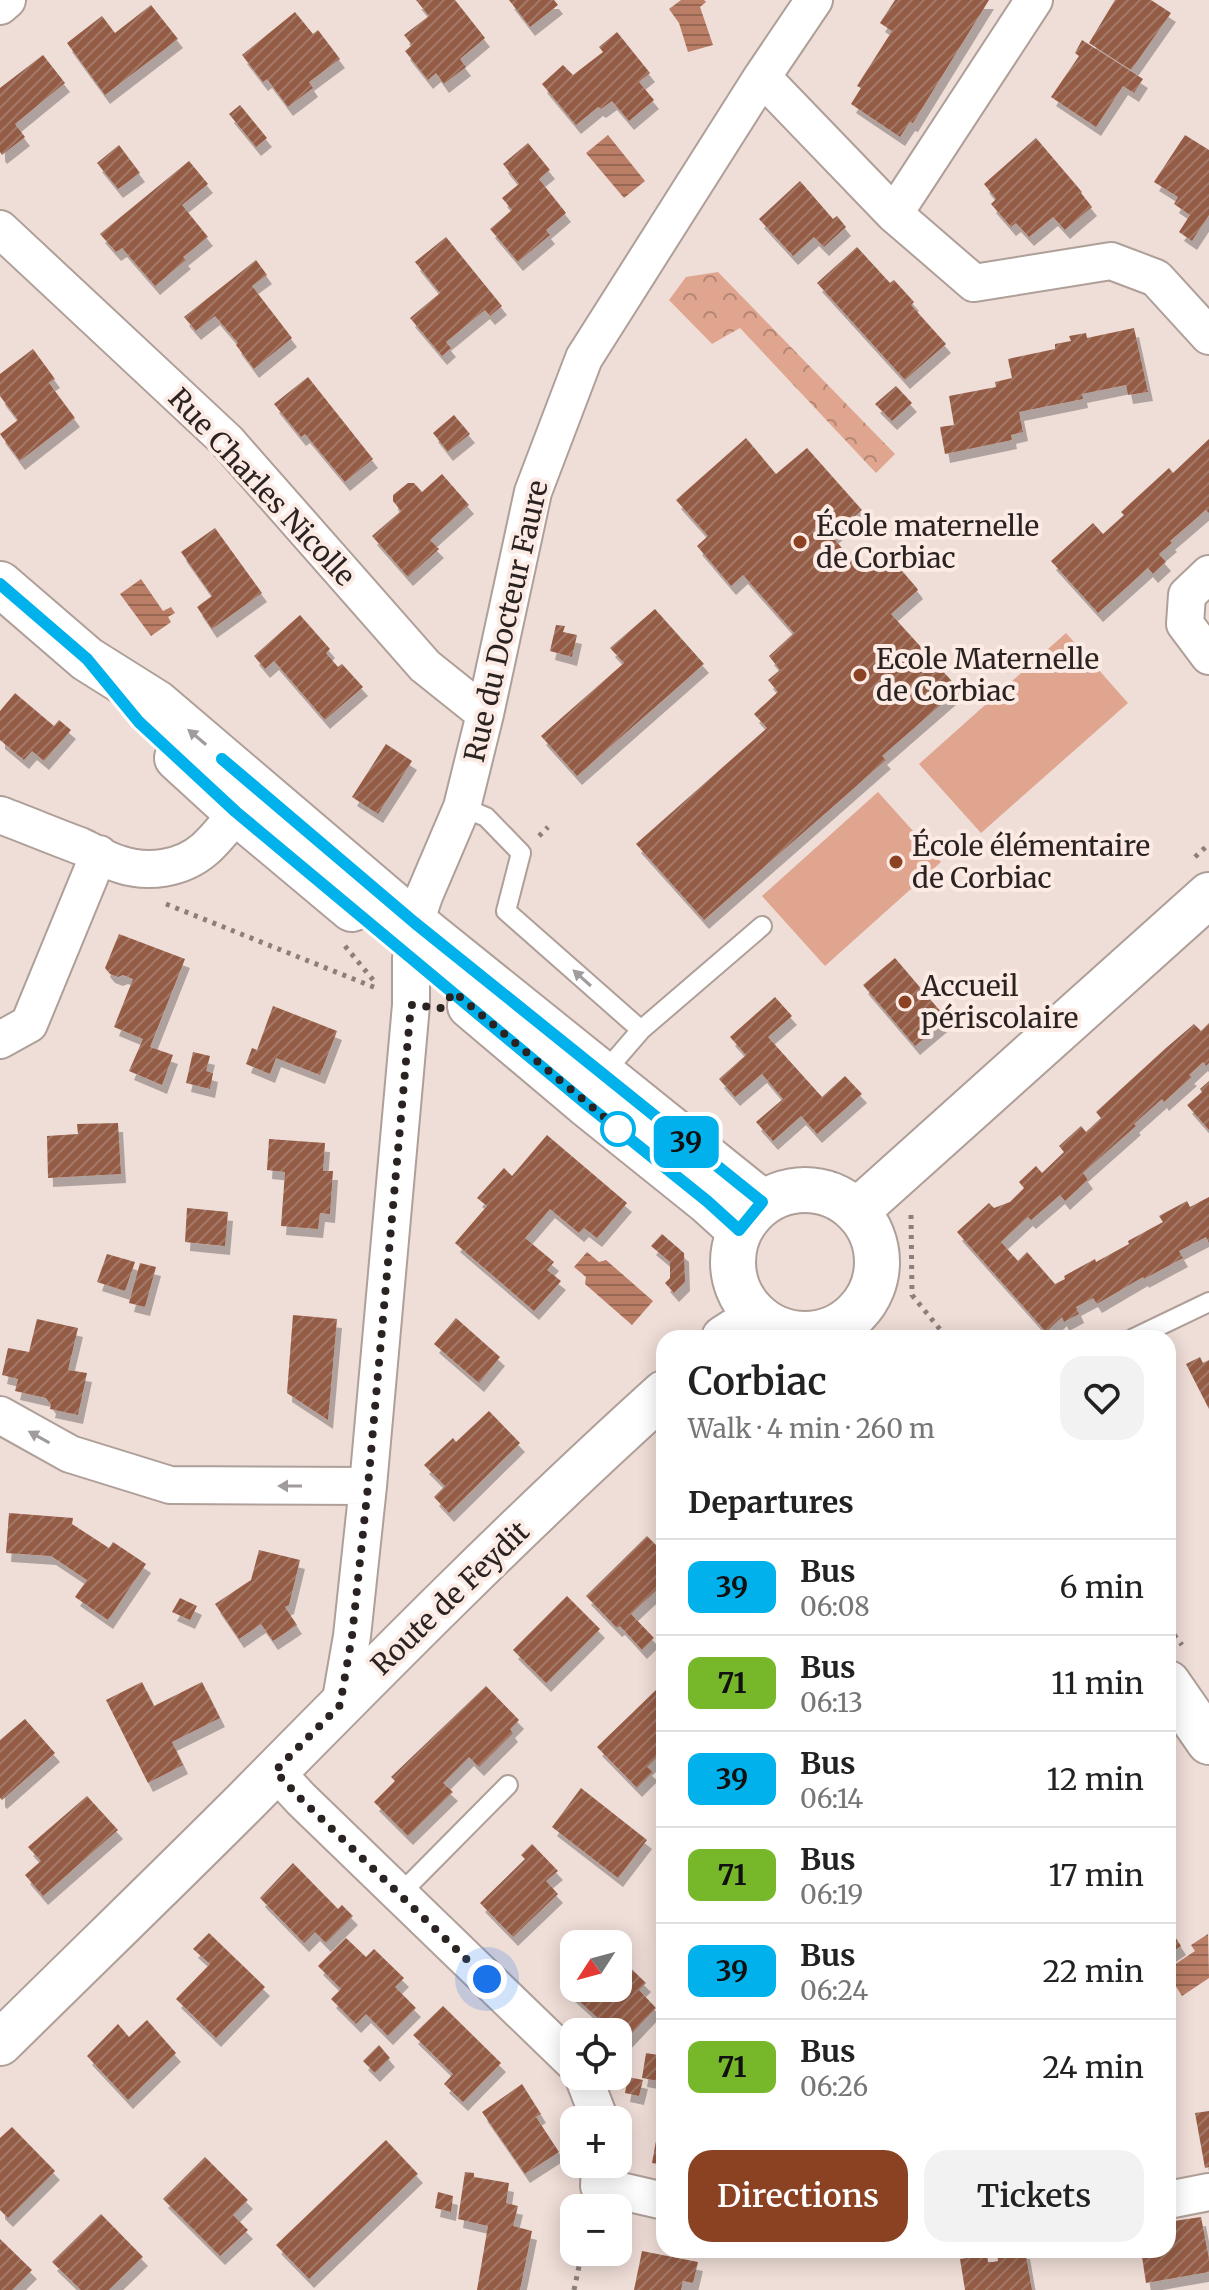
<!DOCTYPE html>
<html lang="en">
<head>
<meta charset="utf-8">
<style>
  body { margin:0; font-family:Merriweather,serif; background:#f2f2f2; color:#222; height:100vh; display:flex; flex-direction:column; font-size:30px; white-space:nowrap }
  * { box-sizing:border-box; margin:0 }
  p { font-size:26px; color:#767676 }
  .icon { flex:none; width:44px; height:44px; fill:none; stroke:currentColor; stroke-width:2; stroke-linecap:round; stroke-linejoin:round }
  .map { position:relative; flex:1; overflow:hidden }
  .side { position:absolute; left:656px; top:1330px; width:520px; height:928px; display:flex; flex-direction:column; background:#fff; border-radius:24px; box-shadow:0 4px 20px #0003 }
  .side>* { flex:none }
  .badge { padding:0 16px; border-radius:12px; font-size:28px; line-height:52px }
  .needle { width:52px; rotate:234deg }
  .controls { position:absolute; left:560px; top:1930px; display:grid; gap:16px }
  .controls a { display:grid; place-items:center; width:72px; height:72px; border-radius:16px; background:#fff; box-shadow:0 4px 20px #0003; font-size:40px }
  .you { position:absolute; width:40px; height:40px; margin:-20px; border:6px solid #fff; border-radius:50%; background:#1a73e8; box-shadow:0 0 0 12px #1a73e833 }
  .map>.badge { position:absolute; translate:-50% -50%; box-shadow:0 0 0 4px #fff }
  h2 { padding:0 32px; font-size:30px; line-height:72px }
  .round { display:grid; place-items:center; flex:none; width:84px; height:84px; border-radius:24px; background:#f2f2f2 }
  .overview { display:flex; align-items:center; justify-content:space-between; height:136px; padding:0 32px }
  h1 { font-size:38px; font-weight:600; line-height:60px }
  .button { display:flex; gap:16px; margin-top:auto; padding:16px 32px }
  .button a { flex:1; height:92px; border-radius:24px; background:#8a4223; color:#fff; font-size:32px; font-weight:600; line-height:92px; text-align:center }
  .button a+a { background:#f2f2f2; color:#222 }
  ul { padding:0; list-style:none }
  li { display:flex; align-items:center; gap:24px; height:96px; padding:0 32px; border-top:2px solid #e0e0e0 }
  li div { flex:1 }
  li b { display:block; font-size:30px }
  li em { font-style:normal }
  li .badge { min-width:88px; font-weight:700; text-align:center }
  .map>svg:first-child { display:block }
</style>
</head>
<body>
<div class="map">
<svg width="1209" height="2290" viewBox="0 0 1209 2290">
  <defs>
    <pattern id="forest-crowns" width="20" height="18" patternUnits="userSpaceOnUse" patternTransform="scale(2)"><rect width="20" height="18" fill="#dfa58f"/><path d="M2 6a3 3 0 1 1 6 0M12 15a3 3 0 1 1 6 0" fill="none" stroke="#b58674"/></pattern>
    <pattern id="water-rules" width="6" height="5" patternUnits="userSpaceOnUse" patternTransform="scale(2)"><rect width="6" height="5" fill="#ba7e66"/><path d="M0 2.5h6" fill="none" stroke="#976754"/></pattern>
    <pattern id="building-hatch" width="6" height="6" patternUnits="userSpaceOnUse" patternTransform="scale(2)"><rect width="6" height="6" fill="#955c45"/><path d="M-1 1l2-2M0 6l6-6M5 7l2-2" fill="none" stroke="#a27969"/></pattern>
    <filter id="shadow"><feDropShadow dx="5" dy="9" stdDeviation="0" flood-color="#0004"/></filter>
  </defs>
  <rect width="100%" height="100%" fill="#efddd7"/>
  <path fill="url(#forest-crowns)" d="M 718,272 L 895,454 L 876,473 L 740,328 L 712,344 L 669,300 L 686,277 Z"/>
  <path fill="#dfa58f" d="M 1066,633 L 1128,703 L 981,833 L 919,764 Z
    M 878,792 L 941,862 L 825,966 L 762,896 Z"/>
  <path fill="url(#water-rules)" d="M 681,0 L 704,0 L 706,2 L 700,7 L 713,45 L 688,52 L 679,23 L 669,9 Z
    M 608,135 L 645,181 L 624,198 L 586,153 Z
    M 141,579 L 163,611 L 171,607 L 175,613 L 168,617 L 171,622 L 151,636 L 120,594 Z
    M 587,1252 L 599,1262 L 606,1260 L 653,1301 L 632,1325 L 585,1284 L 586,1277 L 574,1267 Z
    M 1208,1934 L 1209,1978 L 1182,1996 L 1168,1974 L 1168,1969 L 1195,1951 L 1191,1945 Z"/>
  <path fill="url(#building-hatch)" filter="url(#shadow)" d="M 416,0 L 455,0 L 485,38 L 460,59 L 466,67 L 444,84 L 436,73 L 428,80 L 405,51 L 412,45 L 404,35 L 429,16 Z
    M 509,0 L 554,0 L 558,5 L 530,27 Z
    M 895,0 L 989,0 L 913,123 L 910,122 L 900,137 L 851,104 L 861,88 L 857,86 L 892,31 L 880,23 Z
    M 1115,0 L 1151,0 L 1171,13 L 1131,70 L 1089,43 Z
    M 151,5 L 178,39 L 105,95 L 67,43 L 102,16 L 115,33 Z
    M 295,12 L 313,34 L 318,30 L 340,59 L 309,82 L 313,88 L 288,107 L 267,79 L 263,82 L 242,55 Z
    M 617,32 L 650,73 L 639,82 L 654,100 L 629,121 L 612,101 L 601,109 L 598,107 L 576,125 L 542,84 L 563,65 L 573,75 L 603,52 L 599,47 Z
    M 1082,40 L 1143,79 L 1134,93 L 1123,86 L 1096,127 L 1051,97 L 1079,56 L 1075,53 Z
    M 43,55 L 65,83 L 15,124 L 25,137 L 2,155 L 0,152 L 0,88 Z
    M 240,105 L 267,138 L 256,147 L 229,114 Z
    M 1185,135 L 1209,150 L 1209,215 L 1192,241 L 1179,232 L 1190,215 L 1174,204 L 1178,197 L 1154,182 Z
    M 1036,138 L 1082,192 L 1081,193 L 1092,207 L 1065,230 L 1053,217 L 1029,237 L 1016,223 L 1011,227 L 991,204 L 996,199 L 984,184 Z
    M 528,143 L 550,170 L 539,179 L 566,213 L 546,230 L 550,235 L 518,262 L 490,229 L 512,210 L 502,198 L 519,184 L 503,164 Z
    M 119,145 L 140,173 L 118,189 L 97,163 Z
    M 189,161 L 208,184 L 182,205 L 208,237 L 183,257 L 186,260 L 155,286 L 122,248 L 116,252 L 100,234 Z
    M 800,181 L 833,219 L 837,216 L 846,227 L 824,247 L 814,237 L 793,256 L 759,219 Z
    M 446,237 L 502,306 L 490,316 L 485,310 L 446,342 L 451,348 L 442,356 L 410,318 L 440,293 L 415,262 Z
    M 857,247 L 890,283 L 894,280 L 914,302 L 911,305 L 946,344 L 905,380 L 817,283 Z
    M 256,260 L 267,275 L 252,286 L 292,338 L 254,369 L 236,345 L 238,343 L 215,316 L 196,331 L 184,317 Z
    M 1134,328 L 1148,392 L 1128,395 L 1126,385 L 1082,394 L 1083,399 L 1019,412 L 1023,432 L 1011,435 L 1012,440 L 945,454 L 940,427 L 954,425 L 949,396 L 996,387 L 995,382 L 1012,378 L 1008,359 L 1055,349 L 1055,344 L 1071,341 L 1069,336 L 1086,333 L 1087,338 Z
    M 33,349 L 55,379 L 49,383 L 75,418 L 20,461 L 0,434 L 18,420 L 0,396 L 0,374 Z
    M 308,377 L 373,459 L 345,482 L 305,434 L 301,437 L 274,404 Z
    M 896,386 L 912,403 L 892,421 L 875,404 Z
    M 454,415 L 470,434 L 448,452 L 433,433 Z
    M 746,438 L 776,474 L 807,448 L 862,510 L 832,536 L 860,570 L 883,549 L 916,587 L 918,590 L 891,614 L 959,689 L 882,756 L 886,760 L 704,920 L 636,844 L 767,728 L 754,714 L 778,692 L 768,680 L 780,670 L 769,656 L 794,633 L 743,575 L 731,586 L 697,546 L 708,536 L 676,500 Z
    M 1209,439 L 1209,513 L 1206,510 L 1170,541 L 1172,543 L 1159,554 L 1166,562 L 1153,574 L 1148,568 L 1098,613 L 1051,561 L 1093,523 L 1103,534 L 1124,515 L 1121,512 L 1169,468 L 1173,473 Z
    M 442,474 L 469,505 L 430,540 L 439,549 L 408,577 L 372,536 L 401,511 L 393,501 L 393,495 L 408,483 L 414,483 L 422,492 Z
    M 215,528 L 262,593 L 212,629 L 197,607 L 212,596 L 181,552 Z
    M 655,609 L 704,664 L 577,776 L 541,736 L 624,663 L 610,648 Z
    M 300,615 L 330,649 L 326,653 L 338,667 L 342,664 L 363,687 L 325,720 L 274,661 L 265,669 L 254,656 Z
    M 556,625 L 565,626 L 563,632 L 577,635 L 572,657 L 550,651 Z
    M 15,693 L 54,726 L 59,720 L 71,730 L 44,761 L 32,751 L 24,760 L 0,740 L 0,711 Z
    M 386,744 L 412,761 L 378,814 L 352,797 Z
    M 119,934 L 185,959 L 150,1047 L 173,1055 L 162,1085 L 129,1071 L 143,1039 L 114,1027 L 133,979 L 123,975 L 118,977 L 110,974 L 105,968 Z
    M 895,958 L 947,1019 L 915,1046 L 863,985 Z
    M 775,997 L 792,1016 L 768,1037 L 822,1097 L 845,1076 L 862,1094 L 817,1134 L 801,1116 L 773,1141 L 756,1122 L 783,1099 L 762,1074 L 735,1097 L 719,1079 L 746,1055 L 730,1037 Z
    M 273,1006 L 337,1031 L 320,1075 L 276,1058 L 270,1074 L 246,1064 L 252,1048 L 257,1050 Z
    M 1209,1023 L 1209,1063 L 1206,1066 L 1203,1062 L 1189,1075 L 1192,1077 L 1164,1102 L 1162,1099 L 1134,1124 L 1136,1126 L 1083,1173 L 1088,1180 L 1065,1201 L 1060,1195 L 1031,1220 L 1028,1217 L 1001,1242 L 1018,1261 L 1027,1252 L 1055,1284 L 1065,1279 L 1064,1276 L 1095,1259 L 1096,1262 L 1129,1244 L 1128,1241 L 1163,1222 L 1159,1216 L 1187,1201 L 1190,1207 L 1209,1197 L 1209,1243 L 1206,1237 L 1179,1251 L 1183,1258 L 1144,1279 L 1143,1277 L 1097,1304 L 1093,1298 L 1076,1307 L 1079,1314 L 1064,1322 L 1062,1317 L 1046,1332 L 957,1232 L 989,1203 L 994,1208 L 1010,1202 L 1024,1188 L 1019,1182 L 1036,1166 L 1042,1173 L 1064,1152 L 1059,1146 L 1081,1126 L 1086,1132 L 1101,1118 L 1096,1112 L 1166,1048 L 1194,1024 L 1201,1031 Z
    M 193,1052 L 210,1056 L 206,1071 L 213,1073 L 210,1089 L 186,1083 Z
    M 1209,1081 L 1209,1130 L 1187,1105 L 1202,1092 L 1200,1089 Z
    M 118,1123 L 121,1174 L 48,1178 L 47,1136 L 78,1134 L 77,1124 Z
    M 547,1135 L 627,1203 L 597,1238 L 584,1228 L 579,1233 L 550,1209 L 525,1238 L 554,1262 L 547,1270 L 561,1281 L 534,1311 L 455,1243 L 487,1206 L 477,1198 L 504,1168 L 512,1176 Z
    M 269,1139 L 325,1143 L 323,1171 L 333,1171 L 330,1214 L 320,1213 L 318,1229 L 281,1226 L 285,1172 L 267,1170 Z
    M 187,1208 L 228,1212 L 225,1246 L 185,1242 Z
    M 662,1234 L 684,1253 L 685,1282 L 674,1293 L 665,1283 L 670,1278 L 670,1262 L 651,1246 Z
    M 107,1254 L 135,1262 L 125,1291 L 97,1282 Z
    M 140,1263 L 156,1267 L 145,1307 L 129,1303 Z
    M 293,1315 L 337,1319 L 328,1420 L 287,1393 Z
    M 456,1318 L 500,1357 L 479,1383 L 434,1344 Z
    M 37,1319 L 78,1328 L 68,1370 L 87,1373 L 78,1415 L 50,1409 L 51,1405 L 46,1398 L 15,1391 L 18,1379 L 2,1375 L 8,1348 L 29,1352 Z
    M 1200,1357 L 1203,1363 L 1209,1360 L 1209,1409 L 1186,1364 Z
    M 489,1411 L 520,1443 L 449,1513 L 434,1497 L 445,1486 L 424,1465 L 453,1438 L 456,1442 Z
    M 9,1513 L 73,1518 L 72,1524 L 109,1548 L 113,1542 L 146,1564 L 108,1620 L 75,1597 L 87,1580 L 51,1556 L 6,1553 Z
    M 647,1536 L 664,1553 L 664,1583 L 631,1614 L 654,1638 L 642,1650 L 620,1626 L 617,1628 L 586,1596 Z
    M 259,1550 L 300,1560 L 289,1605 L 285,1607 L 297,1625 L 273,1641 L 261,1624 L 239,1639 L 215,1604 L 251,1580 Z
    M 567,1596 L 600,1629 L 546,1683 L 513,1650 Z
    M 180,1598 L 197,1606 L 190,1620 L 172,1612 Z
    M 142,1682 L 154,1706 L 202,1682 L 220,1718 L 172,1742 L 183,1765 L 148,1783 L 106,1700 Z
    M 486,1686 L 519,1720 L 510,1729 L 513,1733 L 479,1767 L 469,1757 L 443,1783 L 453,1792 L 408,1836 L 374,1802 L 395,1781 L 391,1777 Z
    M 656,1690 L 664,1698 L 664,1750 L 647,1767 L 653,1772 L 637,1788 L 597,1747 Z
    M 25,1719 L 55,1753 L 2,1800 L 0,1798 L 0,1740 Z
    M 581,1788 L 647,1840 L 618,1878 L 552,1827 Z
    M 87,1796 L 118,1830 L 43,1896 L 25,1875 L 41,1861 L 28,1847 Z
    M 532,1844 L 558,1871 L 546,1881 L 558,1894 L 513,1937 L 480,1903 L 525,1859 L 521,1855 Z
    M 293,1863 L 338,1909 L 342,1905 L 353,1916 L 326,1943 L 315,1932 L 304,1943 L 260,1898 Z
    M 1168,1926 L 1181,1946 L 1168,1955 Z
    M 209,1933 L 265,1987 L 216,2038 L 176,1999 L 210,1964 L 193,1949 Z
    M 346,1938 L 366,1957 L 374,1949 L 404,1978 L 395,1987 L 416,2008 L 388,2036 L 366,2014 L 356,2024 L 331,1999 L 341,1989 L 318,1966 Z
    M 618,1956 L 646,1983 L 639,1990 L 656,2008 L 624,2042 L 618,2036 L 618,2032 L 613,2032 L 566,1989 L 574,1980 L 574,1988 L 618,1988 Z
    M 443,2006 L 501,2063 L 463,2102 L 444,2084 L 453,2074 L 413,2035 Z
    M 147,2020 L 176,2053 L 128,2100 L 87,2056 L 118,2024 L 129,2037 Z
    M 379,2045 L 390,2058 L 375,2073 L 363,2061 Z
    M 646,2053 L 664,2056 L 664,2082 L 642,2078 Z
    M 628,2077 L 643,2080 L 639,2096 L 625,2093 Z
    M 522,2084 L 541,2114 L 536,2117 L 559,2152 L 525,2174 L 482,2112 Z
    M 1209,2111 L 1209,2167 L 1205,2168 L 1195,2113 Z
    M 660,2119 L 664,2120 L 664,2165 L 652,2163 Z
    M 12,2127 L 55,2171 L 8,2218 L 0,2210 L 0,2138 Z
    M 386,2140 L 418,2174 L 309,2279 L 276,2245 Z
    M 205,2157 L 248,2200 L 233,2215 L 248,2230 L 220,2256 L 163,2199 Z
    M 465,2172 L 474,2173 L 474,2177 L 509,2183 L 506,2203 L 518,2206 L 513,2226 L 532,2231 L 520,2290 L 477,2290 L 488,2226 L 458,2219 Z
    M 438,2192 L 453,2196 L 451,2212 L 435,2208 Z
    M 101,2214 L 143,2257 L 109,2290 L 81,2290 L 52,2262 Z
    M 1201,2217 L 1209,2259 L 1209,2272 L 1146,2283 L 1141,2250 L 1168,2250 L 1168,2231 L 1175,2229 L 1174,2221 Z
    M 0,2239 L 32,2270 L 12,2290 L 0,2290 Z
    M 1013,2250 L 1025,2250 L 1032,2290 L 965,2290 L 960,2259 L 987,2255 L 988,2262 L 993,2262 L 998,2261 L 997,2253 Z
    M 642,2251 L 698,2262 L 693,2283 L 683,2281 L 681,2290 L 634,2290 Z"/>
  <g fill="none" stroke-linecap="round" stroke-linejoin="round">
    <defs>
      <path id="service" d="M 462,807 L 486,817 L 521,853 L 506,911 L 641,1030
        M 603,1074 L 641,1030 L 762,926
        M 1134,1338 L 1209,1302
        M 400,1894 L 508,1785"/>
      <path id="minor" d="M 0,6 L 7,0
        M 762,77 L 894,214 L 974,283 L 1111,261 L 1156,278 L 1209,336
        M 894,214 L 1034,0
        M 0,229 L 227,441 L 425,666 L 485,714
        M 1209,574 L 1187,595 L 1185,624 L 1209,656
        M 0,815 C 27,825 53,836 80,846 C 93,852 106,860 119,864 C 148,874 182,869 205,849 C 223,833 237,811 253,793
        M 0,1040 L 29,1024 L 99,854
        M 0,1415 L 70,1454 L 170,1485 L 368,1486
        M 340,1705 L 352,1636 L 368,1486 L 411,1005 L 411,959 L 415,923 L 424,896 L 462,807 L 485,714 L 533,492 L 584,358 L 762,77 L 814,0
        M 275,1771 L 301,1799 L 574,2063
        M 583,2076 L 600,2120
        M 600,2164 L 599,2186 L 664,2201
        M 1168,2200 L 1209,2192"/>
      <path id="tertiary" d="M 0,584 L 87,659 L 157,703 L 415,923 L 762,1202
        M 177,758 L 236,812 L 352,909
        M 470,1006 L 585,1103 L 707,1201 L 739,1230
        M733 1262a72 72 0 1 1 144 0a72 72 0 1 1-144 0Z
        M 857,1211 L 1209,895
        M 724,1338 L 757,1317
        M 1168,1683 L 1209,1742
        M 0,2043 C 82,1962 165,1882 247,1800 C 383,1662 520,1523 664,1393"/>
    </defs>
    <use href="#service" stroke="#af9f99" stroke-width="22"/>
    <use href="#minor" stroke="#af9f99" stroke-width="40"/>
    <use href="#tertiary" stroke="#af9f99" stroke-width="48"/>
    <path stroke="#8c7f7b" stroke-width="5" stroke-dasharray="4 6" stroke-linecap="butt" d="M 539,836 L 548,827
      M 1195,857 L 1209,844
      M 166,904 L 376,988
      M 345,946 L 374,981
      M 795,1180 L 811,1180 L 836,1174
      M 911,1215 L 912,1295 L 947,1338
      M 807,1338 L 808,1335
      M 1168,1627 L 1182,1645
      M 574,2290 L 582,2252"/>
    <use href="#service" stroke="#fff" stroke-width="18"/>
    <use href="#minor" stroke="#fff" stroke-width="36"/>
    <use href="#tertiary" stroke="#fff" stroke-width="44"/>
  </g>
  <defs><path id="oneway-solid" d="M-6-.8H1V-3.2L6.5 0L1 3.2V.8H-6Z" transform="scale(2)"/></defs>
  <g fill="#9f9c9b">
    <use href="#oneway-solid" transform="translate(197 737) rotate(-140)"/>
    <use href="#oneway-solid" transform="translate(582 978) rotate(-138)"/>
    <use href="#oneway-solid" transform="translate(39 1437) rotate(-151)"/>
    <use href="#oneway-solid" transform="translate(290 1486) rotate(-180)"/>
  </g>
  <g fill="none" stroke-linecap="round" stroke-linejoin="round">
    <defs>
      <path id="line" d="M 0,584 L 87,659 L 139,722 L 236,812 L 585,1103 L 707,1201 L 739,1230 L 762,1202 L 415,923 L 222,759"/>
    </defs>
    <use href="#line" stroke="#fff" stroke-width="18"/>
    <use href="#line" stroke="#00b1eb" stroke-width="12"/>
    <path stroke="#2a2321" stroke-width="8" stroke-dasharray="0 14.4" d="M 487,1979 L 301,1799 L 275,1771 L 340,1705 L 352,1636 L 368,1486 L 411,1005 L 441,1008 L 454,992 L 628,1137 L 618,1129"/>
  </g>
  <g fill="#8a4223" stroke="#fcebe4" stroke-width="3">
    <circle cx="800" cy="542" r="8"/>
    <circle cx="860" cy="675" r="8"/>
    <circle cx="896" cy="862" r="8"/>
    <circle cx="905" cy="1002" r="8"/>
  </g>
  <circle fill="#fff" stroke="#00b1eb" stroke-width="4" cx="618" cy="1129" r="16"/>
  <g text-anchor="middle" dominant-baseline="central" stroke-width="8" stroke-linejoin="round" paint-order="stroke">
    <g font-size="28" fill="#2a2321" stroke="#fcebe4">
      <text transform="translate(262 487) rotate(47)">Rue Charles Nicolle</text>
      <text transform="translate(506 621) rotate(-77)">Rue du Docteur Faure</text>
      <text transform="translate(450 1598) rotate(-44)">Route de Feydit</text>
    </g>
    <g font-size="28" fill="#2a2321" stroke="#fcebe4" text-anchor="start">
      <text x="816" y="526">École maternelle<tspan x="816" dy="32">de Corbiac</tspan></text>
      <text x="876" y="659">Ecole Maternelle<tspan x="876" dy="32">de Corbiac</tspan></text>
      <text x="912" y="846">École élémentaire<tspan x="912" dy="32">de Corbiac</tspan></text>
      <text x="921" y="986">Accueil<tspan x="921" dy="32">périscolaire</tspan></text>
    </g>
  </g>
</svg>
<div class="controls">
<a><svg class="needle" viewBox="-14 -14 28 28"><path d="M0-13l5 13h-10z" fill="#e53935"/><path d="M0 13l5-13h-10z" fill="#767676"/></svg></a>
<a><svg class="icon" aria-label="locate" viewBox="0 0 24 24"><circle cx="12" cy="12" r="6"/><path d="M12 2v4M12 18v4M2 12h4M18 12h4"/></svg></a>
<a>+</a>
<a>−</a>
</div>
<div class="you" style="left:487px;top:1979px"></div>
<b class="badge" style="left:686px;top:1142px;background:#00b1eb;color:#111">39</b>
<section class="side">
<div class="overview"><div><h1>Corbiac</h1><p>Walk · 4 min · 260 m</p></div><a class="round"><svg class="icon" aria-label="heart" viewBox="0 0 24 24"><path d="M12 20l-8-8c-3-5 5-10 8-4 3-6 11-1 8 4z"/></svg></a></div>
<h2>Departures</h2>
<ul>
<li><span class="badge" style="background:#00b1eb;color:#111">39</span><div><b>Bus</b><p>06:08</p></div><em>6 min</em></li>
<li><span class="badge" style="background:#76b82a;color:#111">71</span><div><b>Bus</b><p>06:13</p></div><em>11 min</em></li>
<li><span class="badge" style="background:#00b1eb;color:#111">39</span><div><b>Bus</b><p>06:14</p></div><em>12 min</em></li>
<li><span class="badge" style="background:#76b82a;color:#111">71</span><div><b>Bus</b><p>06:19</p></div><em>17 min</em></li>
<li><span class="badge" style="background:#00b1eb;color:#111">39</span><div><b>Bus</b><p>06:24</p></div><em>22 min</em></li>
<li><span class="badge" style="background:#76b82a;color:#111">71</span><div><b>Bus</b><p>06:26</p></div><em>24 min</em></li>
</ul>
<div class="button"><a>Directions</a><a>Tickets</a></div>
</section>
</div>
</body>
</html>
